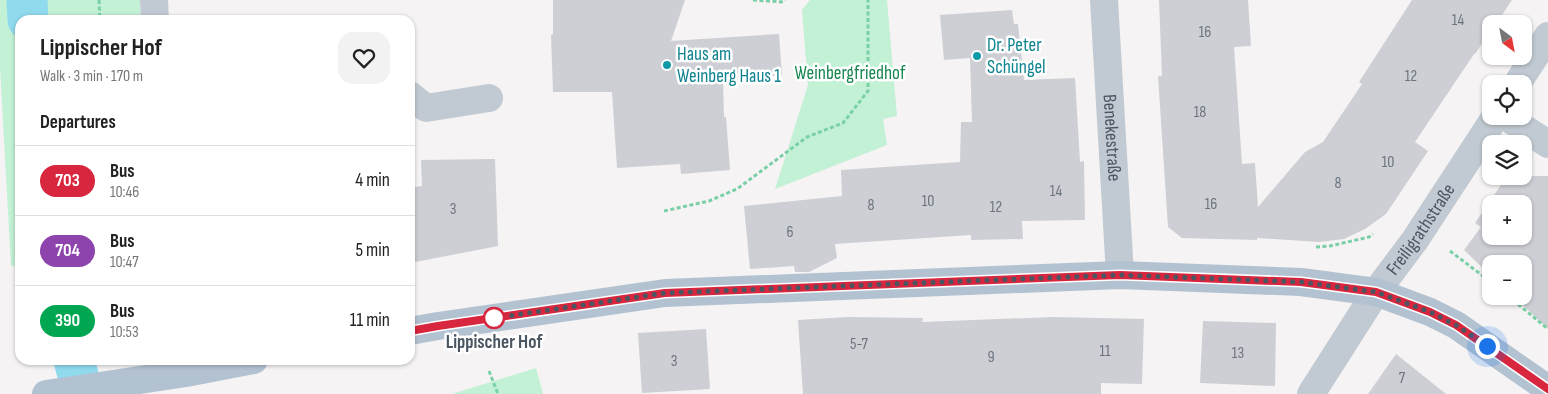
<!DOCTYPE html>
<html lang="en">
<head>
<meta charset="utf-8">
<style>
  body { margin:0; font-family:"Sofia Sans Condensed",sans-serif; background:#f2f2f2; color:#222; height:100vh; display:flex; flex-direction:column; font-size:19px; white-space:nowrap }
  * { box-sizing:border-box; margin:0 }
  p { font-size:16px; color:#767676 }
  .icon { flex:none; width:28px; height:28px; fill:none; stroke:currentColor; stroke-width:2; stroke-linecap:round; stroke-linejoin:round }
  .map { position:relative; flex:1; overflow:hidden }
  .drawer { position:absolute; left:15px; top:15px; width:400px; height:350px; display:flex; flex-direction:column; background:#fff; border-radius:15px; box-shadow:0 1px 4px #0004 }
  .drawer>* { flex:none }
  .badge { padding:0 10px; border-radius:16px; font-size:18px; line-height:32px }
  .needle { width:32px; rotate:148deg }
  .buttons { position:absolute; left:1482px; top:15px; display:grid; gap:10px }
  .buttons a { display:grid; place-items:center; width:50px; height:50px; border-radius:10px; background:#fff; box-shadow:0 1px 4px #0004; font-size:25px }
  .you { position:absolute; width:25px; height:25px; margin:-12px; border:4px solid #fff; border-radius:50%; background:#1a73e8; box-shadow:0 0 0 8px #1a73e833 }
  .map>.badge { position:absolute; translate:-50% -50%; box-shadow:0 0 0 2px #fff }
  h2 { padding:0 25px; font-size:19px; line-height:45px }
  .round { display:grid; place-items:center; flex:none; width:52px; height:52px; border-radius:15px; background:#f2f2f2 }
  .overview { display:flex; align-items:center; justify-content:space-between; height:85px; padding:0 25px }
  h1 { font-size:24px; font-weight:700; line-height:38px }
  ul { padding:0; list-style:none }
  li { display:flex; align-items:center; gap:15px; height:70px; padding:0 25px; border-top:1px solid #e0e0e0 }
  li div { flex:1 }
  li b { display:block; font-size:19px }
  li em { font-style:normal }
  li .badge { min-width:55px; font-weight:700; text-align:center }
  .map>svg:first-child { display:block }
</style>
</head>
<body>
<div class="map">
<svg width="1548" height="394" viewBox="0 0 1548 394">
  <rect width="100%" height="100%" fill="#f5f3f3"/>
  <path fill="#c3f1d5" d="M 0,0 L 140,0 L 141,20 L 20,20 L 20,265 L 11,266 L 0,67 Z
    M 810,0 L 887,0 L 897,116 L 883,119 L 887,145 L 775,189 L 808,85 L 802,10 Z
    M 536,368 L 543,394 L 452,394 Z"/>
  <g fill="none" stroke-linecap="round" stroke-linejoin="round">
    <path stroke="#90daee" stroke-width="41" d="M 27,0 L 28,20
      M 74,360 L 83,394"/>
  </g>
  <path fill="#cdcfd5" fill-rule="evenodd" d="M 553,0 L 685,0 L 671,41 L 779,34 L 782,75 L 723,80 L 724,117 L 726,117 L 730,170 L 681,174 L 680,164 L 617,168 L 612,92 L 553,92 L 551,35 L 553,34 Z
    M 1159,0 L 1248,0 L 1251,46 L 1234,47 L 1242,164 L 1255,163 L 1258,207 L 1305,152 L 1323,142 L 1362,84 L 1359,82 L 1412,0 L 1512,0 L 1496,24 L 1491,24 L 1491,30 L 1475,54 L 1474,54 L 1415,142 L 1428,151 L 1386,214 L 1365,229 L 1344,239 L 1319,242 L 1257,238 L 1257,240 L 1182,238 L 1168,227 L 1158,76 L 1162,76 Z
    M 1012,10 L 1014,24 L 1018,24 L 1024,80 L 1075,78 L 1080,162 L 1084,161 L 1085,220 L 1022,221 L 1023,239 L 971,240 L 971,235 L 835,244 L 837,258 L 809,272 L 795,272 L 794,266 L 750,269 L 744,206 L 842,196 L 841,170 L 960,162 L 961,122 L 972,122 L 970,58 L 944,60 L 940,15 Z
    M 495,159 L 498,246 L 410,263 L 410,188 L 422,186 L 421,160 Z
    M 1507,176 L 1548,176 L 1548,329 L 1513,296 L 1524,296 L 1524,264 L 1491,264 L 1491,276 L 1464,250 L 1481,227 L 1475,223 ZM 1491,204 L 1524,204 L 1524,236 L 1491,236 Z
    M 848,317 L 923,318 L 922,322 L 1054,317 L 1144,319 L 1142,384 L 1101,383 L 1101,394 L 803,394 L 798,320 Z
    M 1203,321 L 1276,323 L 1275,386 L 1200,383 Z
    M 706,329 L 710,389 L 642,393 L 638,333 Z
    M 1396,354 L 1446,394 L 1368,394 Z"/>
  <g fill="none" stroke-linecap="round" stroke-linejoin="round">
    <path stroke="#7ad0a6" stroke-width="3" stroke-dasharray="4 2.5" stroke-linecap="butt" d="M 99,0 L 100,20
      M 753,0 L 783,2 L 785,0
      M 664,211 L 709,201 L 737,189 L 807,137 L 843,123 L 868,91 L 868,0
      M 1316,247 L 1330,246 L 1369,237 L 1373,234
      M 1450,251 L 1491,282
      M 1508,296 L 1548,329
      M 489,371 L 498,394"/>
    <g stroke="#c1cad2" stroke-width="28">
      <path d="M 154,0 L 155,20"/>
      <path id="s1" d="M 1104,0 L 1120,275"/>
      <path d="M 1517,84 L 1548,36"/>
      <path d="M 410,95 L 426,108 L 489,98"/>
      <path d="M 1505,116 L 1548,144"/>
      <path id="s2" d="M 1311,394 L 1376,292 L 1415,240 L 1496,116"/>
    </g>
    <path stroke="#b3c2d1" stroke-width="28" d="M 410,331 L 438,326 L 665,293 L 1120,275 L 1301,282 L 1376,292 L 1430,312 L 1456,325 L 1548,389
      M 46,394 L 186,373 L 254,360"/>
  </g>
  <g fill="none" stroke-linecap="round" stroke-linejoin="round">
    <defs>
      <path id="line" d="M 410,331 L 438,326 L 665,293 L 1120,275 L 1301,282 L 1376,292 L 1430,312 L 1456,325 L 1548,389"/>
    </defs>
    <use href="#line" stroke="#fff" stroke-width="11"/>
    <use href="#line" stroke="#d7263d" stroke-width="8"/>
    <path stroke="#4a5661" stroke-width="5" stroke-dasharray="0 9" d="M 494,318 L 665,293 L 1120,275 L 1301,282 L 1376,292 L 1430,312 L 1456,325 L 1487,346"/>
  </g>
  <g fill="#0f9aa8" stroke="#fff" stroke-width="2">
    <circle cx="977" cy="56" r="5"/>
    <circle cx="667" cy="65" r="5"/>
  </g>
  <circle fill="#fff" stroke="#d7263d" stroke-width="2.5" cx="494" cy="318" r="10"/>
  <g text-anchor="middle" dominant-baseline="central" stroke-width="5" stroke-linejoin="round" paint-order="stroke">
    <g font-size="16" fill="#6b747e">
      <text x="1458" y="20">14</text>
      <text x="1205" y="32">16</text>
      <text x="1411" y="76">12</text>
      <text x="1200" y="112">18</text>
      <text x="1388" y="162">10</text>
      <text x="1338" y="183">8</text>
      <text x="1056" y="191">14</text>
      <text x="928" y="201">10</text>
      <text x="1211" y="204">16</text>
      <text x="871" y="205">8</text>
      <text x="996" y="207">12</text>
      <text x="453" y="209">3</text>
      <text x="790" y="232">6</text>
      <text x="859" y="344">5-7</text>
      <text x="1105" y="351">11</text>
      <text x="1238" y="353">13</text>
      <text x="991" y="357">9</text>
      <text x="674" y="361">3</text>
      <text x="1402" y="378">7</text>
    </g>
    <g font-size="19" fill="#0d838f" stroke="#fff" text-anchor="start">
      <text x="987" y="45">Dr. Peter<tspan x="987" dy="22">Schüngel</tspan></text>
      <text x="677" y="54">Haus am<tspan x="677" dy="22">Weinberg Haus 1</tspan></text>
    </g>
    <g font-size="19" fill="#17864f" stroke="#fff">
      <text x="850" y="73">Weinbergfriedhof</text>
    </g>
    <g font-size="19" fill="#4a5661" stroke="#fff">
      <text stroke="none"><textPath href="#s1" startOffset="138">Benekestraße</textPath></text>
      <text stroke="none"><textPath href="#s2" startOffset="198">Freiligrathstraße</textPath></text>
    </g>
    <g font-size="19" font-weight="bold" fill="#4a5661" stroke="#fff">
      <text x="494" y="342">Lippischer Hof</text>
    </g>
  </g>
</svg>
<div class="buttons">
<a><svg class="needle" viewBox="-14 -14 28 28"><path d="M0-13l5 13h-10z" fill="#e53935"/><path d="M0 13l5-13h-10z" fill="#767676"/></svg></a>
<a><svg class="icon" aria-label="locate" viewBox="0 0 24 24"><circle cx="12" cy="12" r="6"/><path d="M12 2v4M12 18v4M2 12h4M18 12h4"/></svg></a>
<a><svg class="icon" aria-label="layers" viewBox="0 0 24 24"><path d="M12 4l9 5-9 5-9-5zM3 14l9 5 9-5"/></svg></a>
<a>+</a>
<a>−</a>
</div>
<div class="you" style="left:1487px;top:346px"></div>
<section class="drawer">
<div class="overview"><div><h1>Lippischer Hof</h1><p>Walk · 3 min · 170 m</p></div><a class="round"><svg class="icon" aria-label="heart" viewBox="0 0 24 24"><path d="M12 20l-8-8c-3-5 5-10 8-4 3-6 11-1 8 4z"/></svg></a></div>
<h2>Departures</h2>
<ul>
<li><span class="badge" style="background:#d7263d;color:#fff">703</span><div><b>Bus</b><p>10:46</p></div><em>4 min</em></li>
<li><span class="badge" style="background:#8e44ad;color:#fff">704</span><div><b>Bus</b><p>10:47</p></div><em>5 min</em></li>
<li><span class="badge" style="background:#00a651;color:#fff">390</span><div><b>Bus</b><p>10:53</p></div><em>11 min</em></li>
</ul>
</section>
</div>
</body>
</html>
